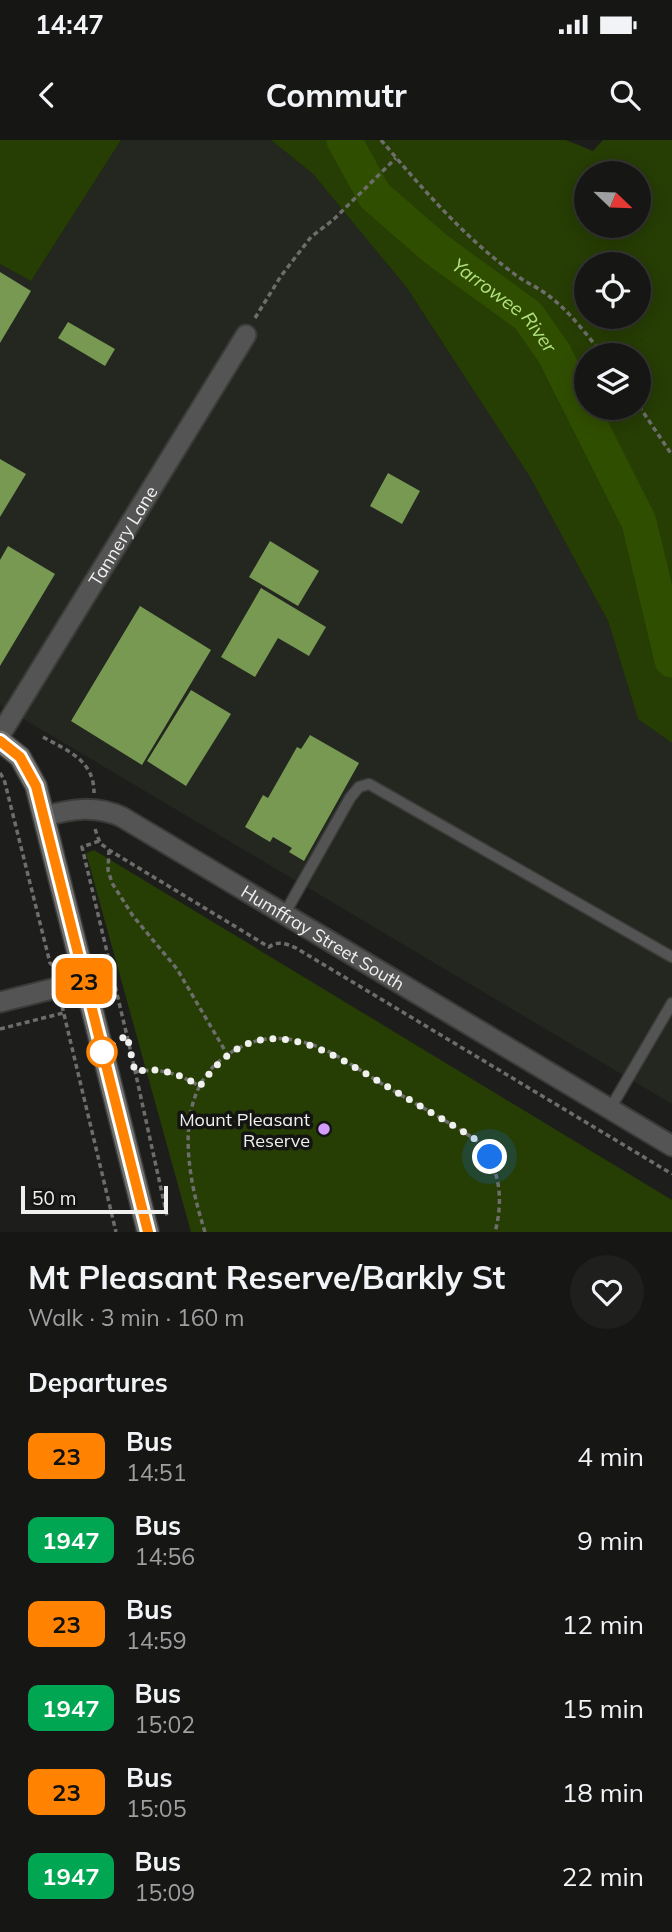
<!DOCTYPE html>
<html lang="en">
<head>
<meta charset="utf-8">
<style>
  body { margin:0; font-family:Mulish,sans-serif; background:#1f1f1d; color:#f1f3f6; height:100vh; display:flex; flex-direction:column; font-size:26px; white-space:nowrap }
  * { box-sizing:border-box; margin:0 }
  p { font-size:23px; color:#9e9fa0 }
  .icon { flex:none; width:38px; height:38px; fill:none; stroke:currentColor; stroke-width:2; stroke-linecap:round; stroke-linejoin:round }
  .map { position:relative; height:1092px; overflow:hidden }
  .details { display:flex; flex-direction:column; background:#161614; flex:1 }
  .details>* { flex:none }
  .badge { padding:0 14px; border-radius:10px; font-size:24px; line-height:46px }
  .needle { width:46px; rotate:113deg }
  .buttons { position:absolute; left:574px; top:21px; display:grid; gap:14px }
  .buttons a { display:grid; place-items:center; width:77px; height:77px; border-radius:50%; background:#161614; box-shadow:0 4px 18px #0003,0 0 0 2px #353534; font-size:35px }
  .scale { position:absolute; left:21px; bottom:18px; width:147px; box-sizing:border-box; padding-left:7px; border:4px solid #f0f1ef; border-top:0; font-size:19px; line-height:24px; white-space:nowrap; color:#f0f1ef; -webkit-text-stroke:5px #141512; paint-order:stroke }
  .you { position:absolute; width:35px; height:35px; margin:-18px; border:5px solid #fff; border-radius:50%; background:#1a73e8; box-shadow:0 0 0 10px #1a73e833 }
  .map>.badge { position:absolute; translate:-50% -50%; box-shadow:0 0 0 4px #fff }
  h2 { padding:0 28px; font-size:26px; line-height:63px }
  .round { display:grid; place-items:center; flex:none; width:74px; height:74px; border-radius:37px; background:#1f1f1d }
  .overview { display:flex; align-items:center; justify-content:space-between; height:119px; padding:0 28px }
  h1 { font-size:33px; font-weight:700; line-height:52px }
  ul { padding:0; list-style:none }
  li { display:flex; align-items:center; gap:21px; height:84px; padding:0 28px }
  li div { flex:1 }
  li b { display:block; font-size:26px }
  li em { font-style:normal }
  li .badge { min-width:77px; font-weight:700; text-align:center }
  .status { display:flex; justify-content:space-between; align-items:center; height:49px; padding:0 35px; background:#161614; direction:ltr }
  .status svg { height:19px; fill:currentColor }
  header { display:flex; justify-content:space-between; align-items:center; height:91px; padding:0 28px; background:#161614; font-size:32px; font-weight:700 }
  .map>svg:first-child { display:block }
</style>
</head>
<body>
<div class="status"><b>14:47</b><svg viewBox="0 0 49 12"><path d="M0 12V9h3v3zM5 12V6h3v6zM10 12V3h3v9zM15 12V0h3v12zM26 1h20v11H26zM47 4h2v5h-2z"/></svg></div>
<header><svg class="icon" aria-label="back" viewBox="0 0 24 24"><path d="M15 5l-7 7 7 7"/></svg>Commutr<svg class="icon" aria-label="search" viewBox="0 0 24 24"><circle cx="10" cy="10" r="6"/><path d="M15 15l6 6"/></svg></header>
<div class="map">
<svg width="672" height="1092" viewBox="0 0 672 1092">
  <rect width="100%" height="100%" fill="#1d1e1b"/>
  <path fill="#23271f" d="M 121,0 L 271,0 L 313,34 L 407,148 L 530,337 L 608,481 L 638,579 L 672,603 L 672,964 L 0,565 L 0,124 L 31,141 Z"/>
  <path fill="#263d04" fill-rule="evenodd" d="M 0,0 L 121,0 L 31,141 L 0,124 Z
    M 271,0 L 566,0 L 593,11 L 603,0 L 672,0 L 672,603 L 638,579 L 608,481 L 530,337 L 407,148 L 313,34 ZM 639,33 L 639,86 L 586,86 L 586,33 ZM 639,124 L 639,177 L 586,177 L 586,124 ZM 639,215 L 639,268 L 586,268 L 586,215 Z
    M 94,710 L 672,1060 L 672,1092 L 191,1092 L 86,713 Z"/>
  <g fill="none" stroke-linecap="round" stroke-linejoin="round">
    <path stroke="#304e00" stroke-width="35" id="s1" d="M 344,0 L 375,56 L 436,109 L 528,176 L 554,213 L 639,382 L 672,520"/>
  </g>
  <path fill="#779952" d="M 0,132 L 31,151 L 0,203 Z
    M 68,182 L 115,209 L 105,226 L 58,198 Z
    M 0,319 L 26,334 L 0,377 Z
    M 388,333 L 420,351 L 402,384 L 370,366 Z
    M 270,401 L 319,431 L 298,466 L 249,437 Z
    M 8,406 L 55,434 L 0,526 L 0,420 Z
    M 261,448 L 326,487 L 309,516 L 278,498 L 255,537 L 221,517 Z
    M 140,466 L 211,510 L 142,625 L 71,581 Z
    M 191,550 L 231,574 L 186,646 L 147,621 Z
    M 310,595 L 359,623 L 304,721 L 289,712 L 292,708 L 273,697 L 270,702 L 245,687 L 263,655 L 268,658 L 297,607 L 301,609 Z"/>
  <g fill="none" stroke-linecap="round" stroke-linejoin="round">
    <defs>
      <path id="service" d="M 285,773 L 350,658 L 359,647 L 369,644 L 672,817
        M 610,969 L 672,863"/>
      <g id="minor">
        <path id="s2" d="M 0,595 L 246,195"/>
        <path id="s3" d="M 45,676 C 72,669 95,665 122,677 L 672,1006"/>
        <path d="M 0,862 L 84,841"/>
      </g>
      <path id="secondary" d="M 0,601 L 20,617 L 36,646 L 148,1092"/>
    </defs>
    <use href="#service" stroke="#3b3c39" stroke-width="13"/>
    <use href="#minor" stroke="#3b3c39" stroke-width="23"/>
    <use href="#secondary" stroke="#3b3c39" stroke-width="24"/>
    <path stroke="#6d6e6c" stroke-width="3.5" stroke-dasharray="5 3.5" stroke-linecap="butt" d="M 381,0 C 421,47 463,96 513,133 C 524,142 538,147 549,156 C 570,172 587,195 603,215
      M 255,178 L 281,136 L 311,97 L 333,80 L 396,18
      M 639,266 L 672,315
      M 43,597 C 68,611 94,620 94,653
      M 0,633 L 4,639 L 50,823 L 55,827 L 56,831
      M 95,689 L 100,703 L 109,710 L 269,807 C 278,800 287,804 296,808 L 672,1034
      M 99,701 L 82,707 L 132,917 L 167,1076
      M 109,710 L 108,730 L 112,743 L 133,776 L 177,829 L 227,914
      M 62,866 L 116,1092
      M 0,889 L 63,873
      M 135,932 C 159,927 179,934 199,946
      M 205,1092 C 186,1033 169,944 237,909 C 257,898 276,896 299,901 C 329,907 357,929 384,945 C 414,963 446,980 476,1000 C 500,1025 504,1059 495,1092"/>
    <use href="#service" stroke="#535453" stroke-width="10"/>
    <use href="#minor" stroke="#535453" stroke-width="19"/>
    <use href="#secondary" stroke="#727370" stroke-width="21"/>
  </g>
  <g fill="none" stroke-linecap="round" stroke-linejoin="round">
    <defs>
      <path id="line" d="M 0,601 L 20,617 L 36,646 L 148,1092"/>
    </defs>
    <use href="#line" stroke="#fff" stroke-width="16"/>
    <use href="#line" stroke="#ff8200" stroke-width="10"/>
    <path stroke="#f0f1ef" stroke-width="7" stroke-dasharray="0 12.6" d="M 102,912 L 127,895 L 135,932 C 159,926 179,934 200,946 C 242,886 286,889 346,922 L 469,995 L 476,1000 L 490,1017"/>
  </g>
  <circle fill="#fff" stroke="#ff8200" stroke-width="3.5" cx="102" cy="912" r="14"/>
  <circle fill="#d49cfc" stroke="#141512" stroke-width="2.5" cx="324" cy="989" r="7"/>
  <g text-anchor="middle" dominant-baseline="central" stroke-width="7" stroke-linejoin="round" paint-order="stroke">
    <g font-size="18" fill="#f0f1ef" stroke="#141512">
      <text stroke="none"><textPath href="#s2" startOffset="234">Tannery Lane</textPath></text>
      <text stroke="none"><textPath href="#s3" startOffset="313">Humffray Street South</textPath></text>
    </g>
    <g font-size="18" fill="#f0f1ef" stroke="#141512" text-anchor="end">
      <text x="310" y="979">Mount Pleasant<tspan x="310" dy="21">Reserve</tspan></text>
    </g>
    <g font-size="19" font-style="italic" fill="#b2e280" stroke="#141512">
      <text stroke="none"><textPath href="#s1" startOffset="234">Yarrowee River</textPath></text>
    </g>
  </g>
</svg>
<div class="buttons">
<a><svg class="needle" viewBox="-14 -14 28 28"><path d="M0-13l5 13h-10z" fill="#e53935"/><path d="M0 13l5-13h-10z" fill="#9e9fa0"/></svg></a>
<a><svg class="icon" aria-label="locate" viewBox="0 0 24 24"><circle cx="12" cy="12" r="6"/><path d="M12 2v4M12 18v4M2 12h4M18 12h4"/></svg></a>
<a><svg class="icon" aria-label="layers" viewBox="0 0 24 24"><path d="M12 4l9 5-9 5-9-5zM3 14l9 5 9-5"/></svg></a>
</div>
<div class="scale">50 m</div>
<div class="you" style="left:490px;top:1017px"></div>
<b class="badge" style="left:84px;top:841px;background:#ff8200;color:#111">23</b>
</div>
<section class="details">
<div class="overview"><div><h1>Mt Pleasant Reserve/Barkly St</h1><p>Walk · 3 min · 160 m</p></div><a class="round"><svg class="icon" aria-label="heart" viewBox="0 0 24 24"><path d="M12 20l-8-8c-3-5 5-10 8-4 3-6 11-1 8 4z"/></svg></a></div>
<h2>Departures</h2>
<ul>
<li><span class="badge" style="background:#ff8200;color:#111">23</span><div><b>Bus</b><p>14:51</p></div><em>4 min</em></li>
<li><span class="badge" style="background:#00a651;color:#fff">1947</span><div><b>Bus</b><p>14:56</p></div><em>9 min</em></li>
<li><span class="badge" style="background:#ff8200;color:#111">23</span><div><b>Bus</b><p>14:59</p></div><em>12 min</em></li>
<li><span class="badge" style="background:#00a651;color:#fff">1947</span><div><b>Bus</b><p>15:02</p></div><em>15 min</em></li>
<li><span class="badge" style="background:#ff8200;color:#111">23</span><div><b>Bus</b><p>15:05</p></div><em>18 min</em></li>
<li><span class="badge" style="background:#00a651;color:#fff">1947</span><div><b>Bus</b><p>15:09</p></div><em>22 min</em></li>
</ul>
</section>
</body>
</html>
